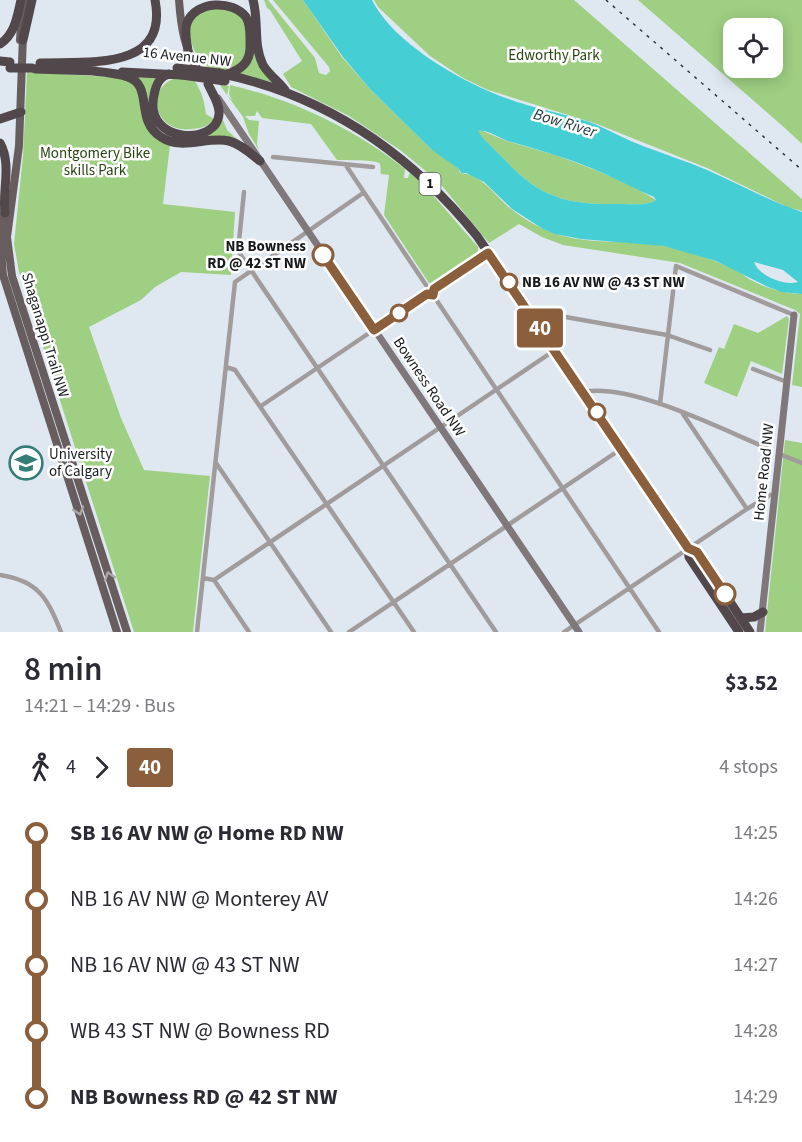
<!DOCTYPE html>
<html lang="en">
<head>
<meta charset="utf-8">
<style>
  body { margin:0; font-family:"Source Sans 3",sans-serif; background:#f2f2f3; color:#2b2b33; height:100vh; display:flex; flex-direction:column; font-size:22px; white-space:nowrap }
  * { box-sizing:border-box; margin:0 }
  p { font-size:20px; color:#7c7c81 }
  .icon { flex:none; width:33px; height:33px; fill:none; stroke:currentColor; stroke-width:2; stroke-linecap:round; stroke-linejoin:round }
  .map { position:relative; height:632px; overflow:hidden }
  .drawer { display:flex; flex-direction:column; background:#fff; flex:1 }
  .drawer>* { flex:none }
  .badge { padding:0 12px; border-radius:4px; font-size:21px; line-height:39px }
  .controls { position:absolute; left:723px; top:18px; display:grid; gap:12px }
  .controls a { display:grid; place-items:center; width:60px; height:60px; border-radius:12px; background:#fff; box-shadow:0 3px 15px #0003; font-size:30px }
  .map>.badge { position:absolute; translate:-50% -50%; box-shadow:0 0 0 3px #fff }
  .legs { display:flex; align-items:center; gap:9px; height:66px; padding:0 24px; font-size:20px }
  .legs p { margin-inline-start:auto }
  .overview { display:flex; align-items:center; justify-content:space-between; height:102px; padding:0 24px }
  h1 { font-size:33px; font-weight:600; line-height:45px }
  ul { padding:0 24px; list-style:none }
  li { display:flex; align-items:center; gap:21px; height:66px; font-size:22px }
  li i { display:grid; place-items:center; width:9px; height:100%; margin:0 8px; background:currentColor }
  li i::after { content:''; width:15px; height:15px; margin:-8px; border:4px solid; border-radius:50%; background:#fff }
  li p { margin-inline-start:auto }
  li:first-child i { background:linear-gradient(#0000 50%,currentColor 0) }
  li:last-child i { background:linear-gradient(currentColor 50%,#0000 0) }
  .map>svg:first-child { display:block }
</style>
</head>
<body>
<div class="map">
<svg width="802" height="632" viewBox="0 0 802 632">
  <rect width="100%" height="100%" fill="#dfe8f1"/>
  <path fill="#9fcf82" fill-rule="evenodd" d="M 264,0 L 268,0 L 315,58 L 319,73 L 326,75 L 330,71 L 329,67 L 273,0 L 303,0 L 342,57 L 370,89 L 432,150 L 447,159 L 459,169 L 460,173 C 482,174 495,196 511,209 C 520,216 536,226 546,230 C 584,247 625,238 664,246 C 686,250 714,260 734,269 C 740,272 744,276 749,279 C 765,288 784,294 802,294 L 802,387 L 792,385 L 800,314 L 795,310 L 680,263 L 563,245 L 542,237 L 519,224 L 489,243 L 438,181 L 400,150 L 349,116 L 291,87 L 283,74 L 302,61 L 270,10 L 267,8 Z
    M 374,0 L 574,0 L 802,199 L 802,211 L 787,207 L 707,168 L 597,124 L 488,90 L 463,78 L 430,56 L 378,7 Z
    M 638,0 L 802,0 L 802,144 L 786,129 ZM 772,28 L 772,68 L 734,68 L 734,28 Z
    M 225,4 L 245,20 L 247,52 L 239,65 L 224,70 L 208,68 L 204,60 L 199,61 C 192,47 183,24 198,12 C 204,7 218,6 225,4 Z
    M 254,38 L 273,83 L 239,74 Z
    M 27,72 L 125,78 L 138,88 L 141,113 L 170,145 L 163,204 L 235,212 L 231,275 L 181,272 L 155,287 L 141,300 L 89,327 L 121,418 L 144,470 L 210,476 L 193,632 L 134,632 L 19,272 L 14,244 L 23,156 Z
    M 136,75 L 156,76 L 152,85 L 148,107 Z
    M 177,78 L 194,80 C 202,92 204,100 206,114 L 214,119 C 209,126 202,128 193,129 C 152,135 145,85 177,78 Z
    M 219,84 L 229,86 L 227,95 L 232,100 L 229,94 L 230,85 C 294,100 353,128 405,169 L 404,178 L 408,178 L 410,172 L 425,186 L 478,247 L 478,254 L 432,284 L 429,283 L 384,215 L 389,175 L 381,174 C 380,170 381,167 380,164 C 377,159 345,161 337,160 L 311,124 L 262,118 L 257,111 L 255,116 L 245,116 L 249,120 L 259,121 L 257,144 L 259,150 L 249,134 L 243,117 Z
    M 223,120 L 227,130 L 239,141 L 196,138 L 213,133 Z
    M 477,131 L 483,131 L 504,140 L 558,156 L 590,168 L 629,184 L 656,200 C 647,206 631,204 620,204 C 566,205 540,198 503,158 C 495,149 484,141 477,131 Z
    M 787,316 L 789,319 L 782,374 L 751,361 L 737,397 L 704,383 L 719,347 L 724,349 L 734,324 L 758,333 Z
    M 785,440 L 802,443 L 802,632 L 765,632 Z"/>
  <path fill="#46ced5" fill-rule="evenodd" d="M 303,0 L 372,0 C 396,48 477,91 527,105 C 550,112 575,116 597,125 C 613,132 627,140 643,146 C 664,154 686,161 707,170 C 739,184 769,201 802,212 L 802,294 L 782,292 L 768,287 L 716,261 L 664,246 L 581,239 L 555,234 L 543,229 L 512,209 L 484,182 L 466,173 L 461,173 L 459,169 L 432,150 L 370,89 L 343,57 ZM 478,131 C 488,129 498,138 508,141 C 536,149 564,157 591,168 C 613,177 633,188 654,197 L 656,200 C 647,206 631,204 620,204 C 566,205 540,198 503,158 C 495,149 484,141 478,131 ZM 754,262 L 783,270 L 798,282 C 784,286 759,276 754,262 Z"/>
  <g fill="none" stroke-linecap="round" stroke-linejoin="round">
    <path stroke="#a19b9c" stroke-width="4.5" d="M 273,157 L 373,167
      M 345,164 L 428,288
      M 244,192 L 238,251 L 496,632
      M 433,295 L 659,632
      M 532,316 L 543,313 L 667,335 L 710,350
      M 226,367 L 235,370 L 414,632
      M 753,369 L 787,382
      M 584,392 C 631,383 721,429 767,448
      M 660,404 L 676,266 L 794,315
      M 261,406 L 427,294 L 433,295 L 434,289 L 488,253
      M 683,414 L 747,509
      M 779,454 L 802,463
      M 216,463 L 331,632
      M 0,575 C 39,581 47,598 61,632
      M 203,578 L 214,580 L 249,632
      M 214,580 L 555,350
      M 197,632 L 235,282 L 363,193
      M 349,632 L 621,449
      M 564,632 L 747,509 L 770,495 L 775,495"/>
    <path stroke="#7f7779" stroke-width="7" d="M 218,98 L 579,632
      M 760,632 L 794,315"/>
    <path stroke="#675d5f" stroke-width="8" d="M 179,0 C 181,28 184,49 200,73
      M 25,14 L 27,0
      M 23,35 L 19,146 L 7,237 L 12,276 L 127,632
      M 20,40 L 22,10
      M 5,208 L 0,238 L 3,275 L 117,632"/>
    <path stroke="#52474a" stroke-width="9" d="M 253,0 C 259,21 253,45 263,65 C 269,75 278,81 285,90
      M 23,40 L 32,0
      M 0,44 C 15,34 17,17 21,0
      M 188,51 C 187,42 184,32 187,23 C 196,0 233,0 246,17 C 251,25 250,35 250,45 C 251,61 242,70 226,74
      M 0,61 L 10,62
      M 40,63 C 86,61 169,72 155,0
      M 35,69 L 96,71
      M 92,71 C 103,72 117,73 128,77 C 154,86 134,120 161,137 C 182,151 207,136 229,141 C 241,144 251,154 260,161
      M 122,72 L 182,75
      M 219,73 C 325,95 410,153 477,236 L 667,516 L 688,548 L 689,557 L 739,632
      M 169,74 C 159,77 156,85 154,95 C 143,144 217,146 219,114 C 220,104 212,93 208,84
      M 0,119 L 21,112
      M 0,143 C 12,165 2,189 5,213
      M 688,548 L 697,552 L 750,632
      M 741,618 L 754,617 L 763,612"/>
    <path stroke="#313539" stroke-width="1.5" stroke-dasharray="3 6" stroke-linecap="butt" d="M 606,0 L 802,170"/>
    <path stroke="#52474a" stroke-width="9" d="M 10,68 L 32,68
      M 177,68 L 219,73
      M 182,75 L 225,81"/>
  </g>
  <defs><path id="oneway-chevron" d="M-2-3.5L2.5 0L-2 3.5" fill="none" stroke-width="1.6" stroke-linecap="round" stroke-linejoin="round" transform="scale(1.5)"/></defs>
  <g stroke="#aba6a7">
    <use href="#oneway-chevron" transform="translate(79 511) rotate(72)"/>
    <use href="#oneway-chevron" transform="translate(109 576) rotate(-108)"/>
  </g>
  <g fill="none" stroke-linecap="round" stroke-linejoin="round">
    <defs>
      <path id="line-1" d="M 323,255 L 374,330 L 427,294 L 433,295 L 434,289 L 488,253 L 688,548 L 697,552 L 725,594"/>
    </defs>
    <use href="#line-1" stroke="#fff" stroke-width="14"/>
    <use href="#line-1" stroke="#8b5e3c" stroke-width="9"/>
  </g>
  <defs>
    <symbol id="university-ring" viewBox="-11 -11 22 22"><circle r="9.5" fill="#fff" stroke="#357d77" stroke-width="1.5"/><path d="M0-5L7-2L0 1L-7-2ZM-4 1L0 2.5L4 1V4Q0 6-4 4Z" fill="#357d77"/></symbol>
  </defs>
  <g fill-rule="evenodd">
    <use href="#university-ring" x="7" y="444" width="38" height="38"/>
  </g>
  <g fill="#fff" stroke="#8b5e3c" stroke-width="3">
    <circle cx="323" cy="255" r="10"/>
    <circle cx="509" cy="282" r="8"/>
    <circle cx="399" cy="313" r="8"/>
    <circle cx="597" cy="412" r="8"/>
    <circle cx="725" cy="594" r="10"/>
  </g>
  <g text-anchor="middle" dominant-baseline="central" stroke-width="5" stroke-linejoin="round" paint-order="stroke">
    <rect fill="#fff" stroke="#5d5f61" stroke-width="1.5" x="419.5" y="173" width="21" height="22" rx="4.5"/>
    <g font-size="14" font-weight="bold" fill="#171a1d">
      <text x="430" y="184">1</text>
    </g>
    <g font-size="15" fill="#284611" stroke="#fff">
      <text x="554" y="55">Edworthy Park</text>
      <text x="95" y="153">Montgomery Bike<tspan x="95" dy="17">skills Park</tspan></text>
    </g>
    <g font-size="15" fill="#171a1d" stroke="#fff">
      <text transform="translate(187 57) rotate(6)">16 Avenue NW</text>
      <text transform="translate(45 335) rotate(73)">Shaganappi Trail NW</text>
      <text transform="translate(429 387) rotate(56)">Bowness Road NW</text>
      <text transform="translate(764 472) rotate(-84)">Home Road NW</text>
    </g>
    <g font-size="15" font-weight="bold" fill="#171a1d" stroke="#fff" text-anchor="end">
      <text x="306" y="246">NB Bowness<tspan x="306" dy="17">RD @ 42 ST NW</tspan></text>
      <text x="522" y="282" text-anchor="start">NB 16 AV NW @ 43 ST NW</text>
    </g>
    <g font-size="15" fill="#171a1d" stroke="#fff" text-anchor="start">
      <text x="49" y="454">University<tspan x="49" dy="17">of Calgary</tspan></text>
    </g>
    <g font-size="16" font-style="italic" fill="#213839" stroke="#fff">
      <text transform="translate(565 123) rotate(17)">Bow River</text>
    </g>
  </g>
</svg>
<div class="controls">
<a><svg class="icon" aria-label="locate" viewBox="0 0 24 24"><circle cx="12" cy="12" r="6"/><path d="M12 2v4M12 18v4M2 12h4M18 12h4"/></svg></a>
</div>
<b class="badge" style="left:540px;top:328px;background:#8b5e3c;color:#fff">40</b>
</div>
<section class="drawer">
<div class="overview"><div><h1>8 min</h1><p>14:21 – 14:29 · Bus</p></div><b>$3.52</b></div>
<div class="legs"><svg class="icon" aria-label="walk" viewBox="0 0 24 24"><circle cx="13" cy="4" r="2"/><path d="M13 8l-2 6 4 7M11 14l-3 7M7 12l3-4h3l4 4"/></svg>4<svg class="icon" aria-label="forward" viewBox="0 0 24 24"><path d="M9 5l7 7-7 7"/></svg><b class="badge" style="background:#8b5e3c;color:#fff">40</b><p>4 stops</p></div>
<ul>
<li><i style="color:#8b5e3c"></i><b>SB 16 AV NW @ Home RD NW</b><p>14:25</p></li>
<li><i style="color:#8b5e3c"></i><span>NB 16 AV NW @ Monterey AV</span><p>14:26</p></li>
<li><i style="color:#8b5e3c"></i><span>NB 16 AV NW @ 43 ST NW</span><p>14:27</p></li>
<li><i style="color:#8b5e3c"></i><span>WB 43 ST NW @ Bowness RD</span><p>14:28</p></li>
<li><i style="color:#8b5e3c"></i><b>NB Bowness RD @ 42 ST NW</b><p>14:29</p></li>
</ul>
</section>
</body>
</html>
